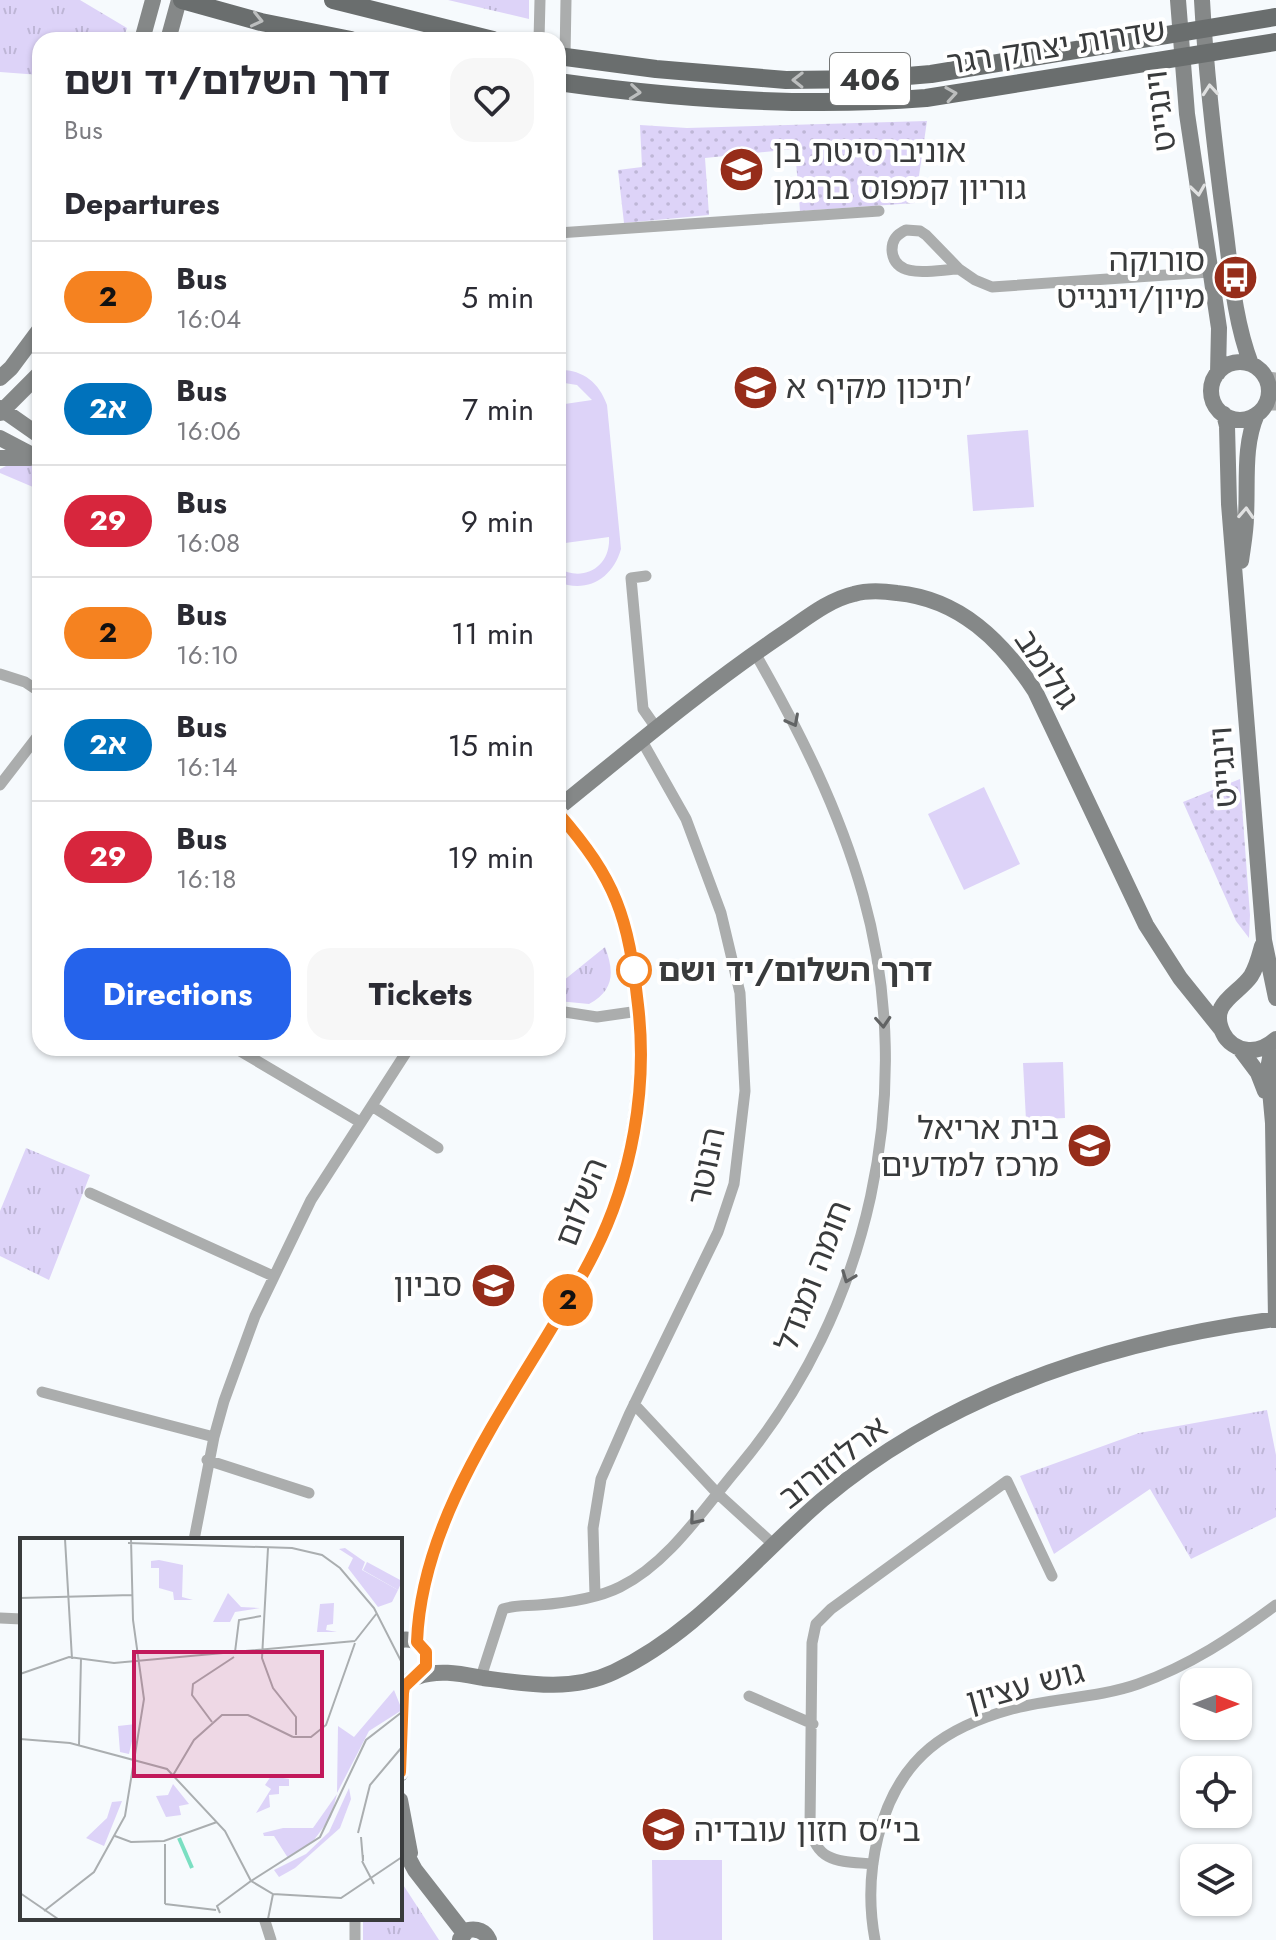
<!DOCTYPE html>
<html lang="en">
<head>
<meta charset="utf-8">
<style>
  body { margin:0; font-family:Jost,"Noto Sans Hebrew",sans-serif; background:#f7f7f7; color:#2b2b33; height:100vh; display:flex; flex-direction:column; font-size:30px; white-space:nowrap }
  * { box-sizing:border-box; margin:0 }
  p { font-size:26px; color:#7c7c81 }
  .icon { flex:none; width:44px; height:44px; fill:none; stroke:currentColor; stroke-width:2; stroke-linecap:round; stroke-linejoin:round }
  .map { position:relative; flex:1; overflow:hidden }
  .side { position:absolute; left:32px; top:32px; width:534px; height:1024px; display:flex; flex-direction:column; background:#fff; border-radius:24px; box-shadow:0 2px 6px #0004 }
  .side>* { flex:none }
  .badge { padding:0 16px; border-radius:26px; font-size:28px; line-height:52px }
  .needle { width:52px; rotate:90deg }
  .tools { position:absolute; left:1180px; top:1668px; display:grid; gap:16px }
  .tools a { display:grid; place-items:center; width:72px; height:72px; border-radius:16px; background:#fff; box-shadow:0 2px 6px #0004; font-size:40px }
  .map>.badge { position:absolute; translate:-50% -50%; box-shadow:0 0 0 4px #fff }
  h2 { padding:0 32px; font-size:30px; line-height:72px }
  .round { display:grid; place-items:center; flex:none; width:84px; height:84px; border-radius:24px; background:#f7f7f7 }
  .headline { display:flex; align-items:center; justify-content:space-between; height:136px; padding:0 32px }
  h1 { font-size:38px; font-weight:700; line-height:60px }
  .primary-button { display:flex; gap:16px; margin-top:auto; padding:16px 32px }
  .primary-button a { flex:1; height:92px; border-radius:24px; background:#2563eb; color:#fff; font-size:32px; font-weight:700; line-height:92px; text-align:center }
  .primary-button a+a { background:#f7f7f7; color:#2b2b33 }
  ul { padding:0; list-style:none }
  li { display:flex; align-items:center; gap:24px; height:112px; padding:0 32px; border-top:2px solid #e1e1e2 }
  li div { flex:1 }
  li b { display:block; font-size:30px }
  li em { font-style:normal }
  li .badge { min-width:88px; font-weight:700; text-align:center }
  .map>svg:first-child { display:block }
</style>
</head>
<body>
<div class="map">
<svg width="1276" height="1940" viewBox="0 0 1276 1940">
  <defs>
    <pattern id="grass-dots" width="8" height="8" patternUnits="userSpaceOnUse" patternTransform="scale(2)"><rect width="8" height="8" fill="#ddd3f8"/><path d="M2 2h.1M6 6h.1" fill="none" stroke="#beb6d6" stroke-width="1.8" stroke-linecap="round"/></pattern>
    <pattern id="park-tufts" width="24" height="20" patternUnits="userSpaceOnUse" patternTransform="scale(2)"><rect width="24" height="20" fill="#ddd3f8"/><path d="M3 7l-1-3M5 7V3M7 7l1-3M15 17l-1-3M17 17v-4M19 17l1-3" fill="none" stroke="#beb6d6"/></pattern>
  </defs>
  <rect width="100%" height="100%" fill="#f6fafd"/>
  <path fill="url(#grass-dots)" d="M 927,121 L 915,203 L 800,211 L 795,149 L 705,158 L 709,215 L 624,223 L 618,170 L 642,167 L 640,125 L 687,128 Z
    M 1240,779 L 1250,915 L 1249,938 L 1236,921 L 1183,802 Z"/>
  <path fill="url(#park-tufts)" d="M 0,0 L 80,0 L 127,28 L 123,40 L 40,40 L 40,75 L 0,72 Z
    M 448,0 L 529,0 L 529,19 Z
    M 24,462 L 40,469 L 40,490 L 0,473 L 0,469 L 12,463 Z
    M 605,947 C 614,971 615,990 589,1004 L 558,1001 L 558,985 Z
    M 26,1148 L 90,1175 L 49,1280 L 0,1256 L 0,1211 Z
    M 1267,1410 L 1276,1455 L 1276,1517 L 1191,1559 L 1150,1489 L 1054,1554 L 1020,1476 L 1139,1433 Z
    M 400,1880 L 439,1940 L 363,1940 L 363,1918 L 400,1918 Z"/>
  <path fill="#ddd3f8" d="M 558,370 C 582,369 599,382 607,405 L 621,549 C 613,578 587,594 558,582 L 558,568 C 583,583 611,567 609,537 L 558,544 L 558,405 L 592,400 L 577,385 L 558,382 Z
    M 1028,430 L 1034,507 L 973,511 L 967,435 Z
    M 984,787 L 1020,864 L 964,890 L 928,814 Z
    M 1063,1062 L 1065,1118 L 1026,1120 L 1023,1063 Z
    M 652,1860 L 722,1860 L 722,1940 L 653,1940 Z"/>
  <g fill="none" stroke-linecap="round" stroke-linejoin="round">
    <path stroke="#abadad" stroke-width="11" d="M 539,40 L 540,0
      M 558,67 L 565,58 L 566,0
      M 906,230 L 920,231 L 926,235 L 959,269 C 938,269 894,282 892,250 C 892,240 896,235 906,230 Z
      M 558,233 L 879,211
      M 959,269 L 975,280 L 992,287 L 1210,272
      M 1266,377 L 1276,378
      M 1266,405 L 1276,405
      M 646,576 L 631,578 L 643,709 L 657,729
      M 0,674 L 25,682 L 40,692
      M 0,785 L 40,733
      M 558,1011 L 597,1017 L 639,1011
      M 235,1048 L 360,1122
      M 372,1106 L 438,1148
      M 90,1193 L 273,1276
      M 42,1392 L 214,1437
      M 634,1404 L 717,1493 L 774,1545
      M 207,1460 L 309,1493
      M 194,1540 L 214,1437 L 224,1401 L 255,1316 L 311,1200 L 409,1048
      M 595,1595 L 593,1528 L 601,1479 L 629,1415 L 718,1232 L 734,1184 L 745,1091 L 740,993 L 721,913 L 686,819 L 642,741
      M 0,1618 L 22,1619
      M 481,1677 L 503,1609 C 515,1605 525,1606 538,1605 C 565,1603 596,1599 620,1587 C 669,1563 704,1508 738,1468 C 870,1311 918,1092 863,895 C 839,809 799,730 755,653
      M 749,1696 L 813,1724
      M 873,1864 C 841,1861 816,1864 810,1826 L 812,1643 L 816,1624 L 831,1609 L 1007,1481 L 1052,1576
      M 264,1918 L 271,1940
      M 355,1918 L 355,1940
      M 875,1940 C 863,1876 877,1792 930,1748 C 954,1728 983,1717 1012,1709 C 1053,1698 1098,1698 1138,1684 C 1189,1666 1233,1637 1276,1605"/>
    <path stroke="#858888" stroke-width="16" d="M 1178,0 L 1187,114 L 1219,328 L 1218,373
      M 1202,0 C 1206,75 1215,151 1225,226 C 1231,272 1234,319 1251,364
      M 142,40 L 153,0
      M 168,40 L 179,0
      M1211 391a29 29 0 1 1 58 0a29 29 0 1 1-58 0Z
      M 0,378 L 11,368 L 40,329
      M 0,408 L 40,436
      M 0,413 L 40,373
      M 1224,414 L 1227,426 L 1229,504 L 1264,940 L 1276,998
      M 0,438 L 40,459
      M 0,458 L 30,458
      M 1241,561 C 1243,546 1246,531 1246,516 C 1248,482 1243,446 1257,414
      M 558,808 C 631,749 703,688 780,636 C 803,621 827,600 854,594 C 868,590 883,591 897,593 C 960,599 1002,641 1035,691 L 1146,925 L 1180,978 L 1221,1029
      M 1262,946 C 1259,957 1257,966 1251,976 C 1238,995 1208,1003 1223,1033 C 1227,1042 1237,1049 1248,1050 C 1259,1051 1268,1046 1276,1039
      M 1273,1042 L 1268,1069 L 1273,1123 L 1276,1320
      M 1240,1049 L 1258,1073 L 1265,1091
      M 400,1640 C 418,1637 429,1648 426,1666 L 413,1678
      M 417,1642 C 423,1497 532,1377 594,1253 C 632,1177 647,1088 638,1005 C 628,916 616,881 558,813
      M 417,1677 C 439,1669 461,1674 483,1678 C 527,1684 572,1692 614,1672 C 697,1633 753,1559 822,1500 C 950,1392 1112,1341 1276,1319
      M 400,1774 L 403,1693 L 404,1687 L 411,1679
      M 400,1800 L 410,1853
      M 400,1842 L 415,1870 L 464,1933
      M 460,1939 L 468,1930 C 477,1928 485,1931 489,1940"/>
    <path stroke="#6a6e6e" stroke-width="18" d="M 182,0 L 261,22 L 351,40
      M 333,0 L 493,40
      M 558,56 L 656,69 L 786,80 L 872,79 L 931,74 L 1276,17
      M 558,82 C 679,99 804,108 926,98 L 1276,42"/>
  </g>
  <defs><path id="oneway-chevron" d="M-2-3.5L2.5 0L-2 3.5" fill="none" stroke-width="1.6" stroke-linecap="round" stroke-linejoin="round" transform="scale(2)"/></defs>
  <g stroke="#bcbebe">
    <use href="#oneway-chevron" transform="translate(257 20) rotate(13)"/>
    <use href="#oneway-chevron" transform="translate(798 80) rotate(-179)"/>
    <use href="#oneway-chevron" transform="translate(635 92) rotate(6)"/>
    <use href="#oneway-chevron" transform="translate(951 94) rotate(-9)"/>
  </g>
  <g stroke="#e0e1e1">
    <use href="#oneway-chevron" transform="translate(1210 90) rotate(-95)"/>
    <use href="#oneway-chevron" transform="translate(1198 190) rotate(82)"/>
    <use href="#oneway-chevron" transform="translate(1246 513) rotate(-87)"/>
  </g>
  <g stroke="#616364">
    <use href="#oneway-chevron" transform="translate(793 721) rotate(62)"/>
    <use href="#oneway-chevron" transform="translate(883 1022) rotate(86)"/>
    <use href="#oneway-chevron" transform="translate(848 1277) rotate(111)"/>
    <use href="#oneway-chevron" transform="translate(695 1519) rotate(130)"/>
  </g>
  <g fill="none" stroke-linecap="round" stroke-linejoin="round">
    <defs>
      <path id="line" d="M 400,1772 L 403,1693 L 404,1687 L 426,1666 L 426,1652 L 417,1642 C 422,1500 533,1375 594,1253 C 632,1178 648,1088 638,1005 C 628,916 617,881 558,813"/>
    </defs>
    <use href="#line" stroke="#fff" stroke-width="18"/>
    <use href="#line" stroke="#f58220" stroke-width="12"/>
  </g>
  <defs>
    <symbol id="university-disc" viewBox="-11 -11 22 22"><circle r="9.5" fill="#962d1a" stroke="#fff"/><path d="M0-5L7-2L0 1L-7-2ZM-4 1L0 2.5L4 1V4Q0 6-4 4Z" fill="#fff"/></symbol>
    <symbol id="bus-disc" viewBox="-11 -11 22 22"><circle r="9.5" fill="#962d1a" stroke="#fff"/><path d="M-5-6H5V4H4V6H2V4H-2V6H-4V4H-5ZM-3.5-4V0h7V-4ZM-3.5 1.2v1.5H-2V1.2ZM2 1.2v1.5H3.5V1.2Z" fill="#fff"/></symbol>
    <symbol id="school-disc" viewBox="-11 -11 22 22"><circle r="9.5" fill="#962d1a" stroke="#fff"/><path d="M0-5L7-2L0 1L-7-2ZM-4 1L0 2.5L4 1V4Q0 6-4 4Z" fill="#fff"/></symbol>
  </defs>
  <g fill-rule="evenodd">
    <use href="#university-disc" x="716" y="144" width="51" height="51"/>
    <use href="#bus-disc" x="1210" y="252" width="51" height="51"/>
    <use href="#school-disc" x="730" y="362" width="51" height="51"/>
    <use href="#school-disc" x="1064" y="1120" width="51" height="51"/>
    <use href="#school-disc" x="468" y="1260" width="51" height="51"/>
    <use href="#school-disc" x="638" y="1804" width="51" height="51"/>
  </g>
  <circle fill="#fff" stroke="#f58220" stroke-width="4" cx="634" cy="970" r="16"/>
  <g text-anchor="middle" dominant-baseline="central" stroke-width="8" stroke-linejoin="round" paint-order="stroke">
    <rect fill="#fff" stroke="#747676" stroke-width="2" x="830" y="53" width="80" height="52" rx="6"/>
    <g font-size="30" font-weight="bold" fill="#393b3c">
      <text x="870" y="79">406</text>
    </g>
    <g font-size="32" fill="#393b3c" stroke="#fff">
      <text transform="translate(1056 46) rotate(-9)">שדרות יצחק רגר</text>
      <text transform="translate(1160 111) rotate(-97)">וינגייט</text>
      <text transform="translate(1047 669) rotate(56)">גולומב</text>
      <text transform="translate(1223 767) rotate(-94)">וינגייט</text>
      <text transform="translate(706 1166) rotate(-78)">הנוטר</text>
      <text transform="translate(581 1202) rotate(-69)">השלום</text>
      <text transform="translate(813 1276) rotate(-69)">חומה ומגדל</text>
      <text transform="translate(833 1462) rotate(-38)">ארלוזורוב</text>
      <text transform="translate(1025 1686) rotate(-15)">גוש עציון</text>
    </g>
    <g font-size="32" fill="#393b3c" stroke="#fff" text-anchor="start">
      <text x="773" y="151">אוניברסיטת בן<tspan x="773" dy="37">גוריון קמפוס ברגמן</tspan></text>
      <text x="1205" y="260" text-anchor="end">סורוקה<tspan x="1205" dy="37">מיון/וינגייט</tspan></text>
      <text x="786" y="387">תיכון מקיף א'</text>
      <text x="1059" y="1128" text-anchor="end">בית אריאל<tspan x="1059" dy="37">מרכז למדעים</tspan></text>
      <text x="462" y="1285" text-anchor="end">סביון</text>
      <text x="694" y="1830">בי"ס חזון עובדיה</text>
    </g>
    <g font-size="32" font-weight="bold" fill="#393b3c" stroke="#fff" text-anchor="start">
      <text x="658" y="970">דרך השלום/יד ושם</text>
    </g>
  </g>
  <g transform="translate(20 1538)">
    <rect width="382" height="382" fill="#f6fafd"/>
    <path d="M 347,24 L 382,43 L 378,52 L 343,32 ZM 329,250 L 331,261 L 320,290 L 275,330 L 259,339 L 254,332 L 286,316 L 309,294 ZM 317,256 L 311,279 L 294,302 L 268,320 L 254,298 L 244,298 L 243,295 L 263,290 L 293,290 Z" fill="#ddd3f8"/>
    <path d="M 325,10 L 345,24 L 342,32 L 378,52 L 372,64 L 358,69 L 328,30 L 333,20 L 319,11 ZM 139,22 L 163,27 L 162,59 L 173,62 L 154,62 L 153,54 L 139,50 L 139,30 L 131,30 L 131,23 ZM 208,55 L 221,69 L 240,70 L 215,74 L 210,84 L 193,84 ZM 314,65 L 313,86 L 307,87 L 306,92 L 317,94 L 297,94 L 300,66 ZM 374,152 L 382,172 L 349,193 L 317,255 L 318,188 L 334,199 ZM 116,186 L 109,216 L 100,214 L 98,188 ZM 251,238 L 269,241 L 269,248 L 259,248 L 259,256 L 249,257 L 250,269 L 236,275 L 251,251 L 245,247 ZM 153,246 L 169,266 L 159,268 L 161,277 L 146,279 L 136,258 L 148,257 ZM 102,263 L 84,308 L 66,300 L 87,280 L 92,264 Z" fill="#ddd3f8"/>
    <path fill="none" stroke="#7bdfc2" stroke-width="4" d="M 159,300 L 172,330"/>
    <path fill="none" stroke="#aaaeb0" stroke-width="2" d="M 45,1 L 52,121M 108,5 L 272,10 L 302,17 L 320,30 L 354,70 L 382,125M 248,10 L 242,120 L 253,150 L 276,179 L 276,197M 0,60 L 112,57M 335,103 L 357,75M 215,114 L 219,82 L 241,78M 0,136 L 49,119 L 94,125 L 335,103M 192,184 L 172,157 L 173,146 L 214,119M 273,199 L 291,199 L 306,187 L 335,105M 0,201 L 50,205 L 147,231 L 205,293 L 231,343 L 300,299 L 346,202 L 382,174M 59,207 L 61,120M 152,239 L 174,202 L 202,177 L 228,177 L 273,199M 338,295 L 350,247 L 382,209M 95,298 L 111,304 L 144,303 L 197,284M 341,299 L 343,323 L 343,317M 145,306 L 145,366M 342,323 L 354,346M 0,355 L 38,381M 145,366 L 196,372M 24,373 L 74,334 L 105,278 L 124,161 L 113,82 L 111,1M 200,375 L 197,368 L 231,343 L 253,356 L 321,360 L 382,319M 248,381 L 253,356"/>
    <path fill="#c2185b" fill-opacity="0.15" stroke="#c2185b" stroke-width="4" d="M 114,114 L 302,114 L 302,238 L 114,238 Z"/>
    <rect width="382" height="382" fill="none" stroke="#393b3c" stroke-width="4"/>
  </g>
</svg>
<div class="tools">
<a><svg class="needle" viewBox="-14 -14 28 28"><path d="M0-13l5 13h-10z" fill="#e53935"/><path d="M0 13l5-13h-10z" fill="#7c7c81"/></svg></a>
<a><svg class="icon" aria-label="locate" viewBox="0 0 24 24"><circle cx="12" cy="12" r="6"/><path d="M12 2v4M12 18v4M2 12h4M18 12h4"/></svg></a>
<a><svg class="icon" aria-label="layers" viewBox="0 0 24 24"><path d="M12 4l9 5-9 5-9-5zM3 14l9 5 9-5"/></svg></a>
</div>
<b class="badge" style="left:568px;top:1300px;background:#f58220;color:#111">2</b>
<section class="side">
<div class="headline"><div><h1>דרך השלום/יד ושם</h1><p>Bus</p></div><a class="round"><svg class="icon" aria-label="heart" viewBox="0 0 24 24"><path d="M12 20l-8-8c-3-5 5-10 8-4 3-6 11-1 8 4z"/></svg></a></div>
<h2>Departures</h2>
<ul>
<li><span class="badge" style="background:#f58220;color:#111">2</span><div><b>Bus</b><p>16:04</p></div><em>5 min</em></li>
<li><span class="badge" style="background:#0072bc;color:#fff">2א</span><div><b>Bus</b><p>16:06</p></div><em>7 min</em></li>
<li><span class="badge" style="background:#d7263d;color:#fff">29</span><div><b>Bus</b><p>16:08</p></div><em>9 min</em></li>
<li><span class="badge" style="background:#f58220;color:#111">2</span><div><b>Bus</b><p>16:10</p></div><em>11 min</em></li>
<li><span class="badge" style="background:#0072bc;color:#fff">2א</span><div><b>Bus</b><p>16:14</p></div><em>15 min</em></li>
<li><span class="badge" style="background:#d7263d;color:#fff">29</span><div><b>Bus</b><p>16:18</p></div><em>19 min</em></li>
</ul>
<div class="primary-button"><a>Directions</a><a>Tickets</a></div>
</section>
</div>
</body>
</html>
